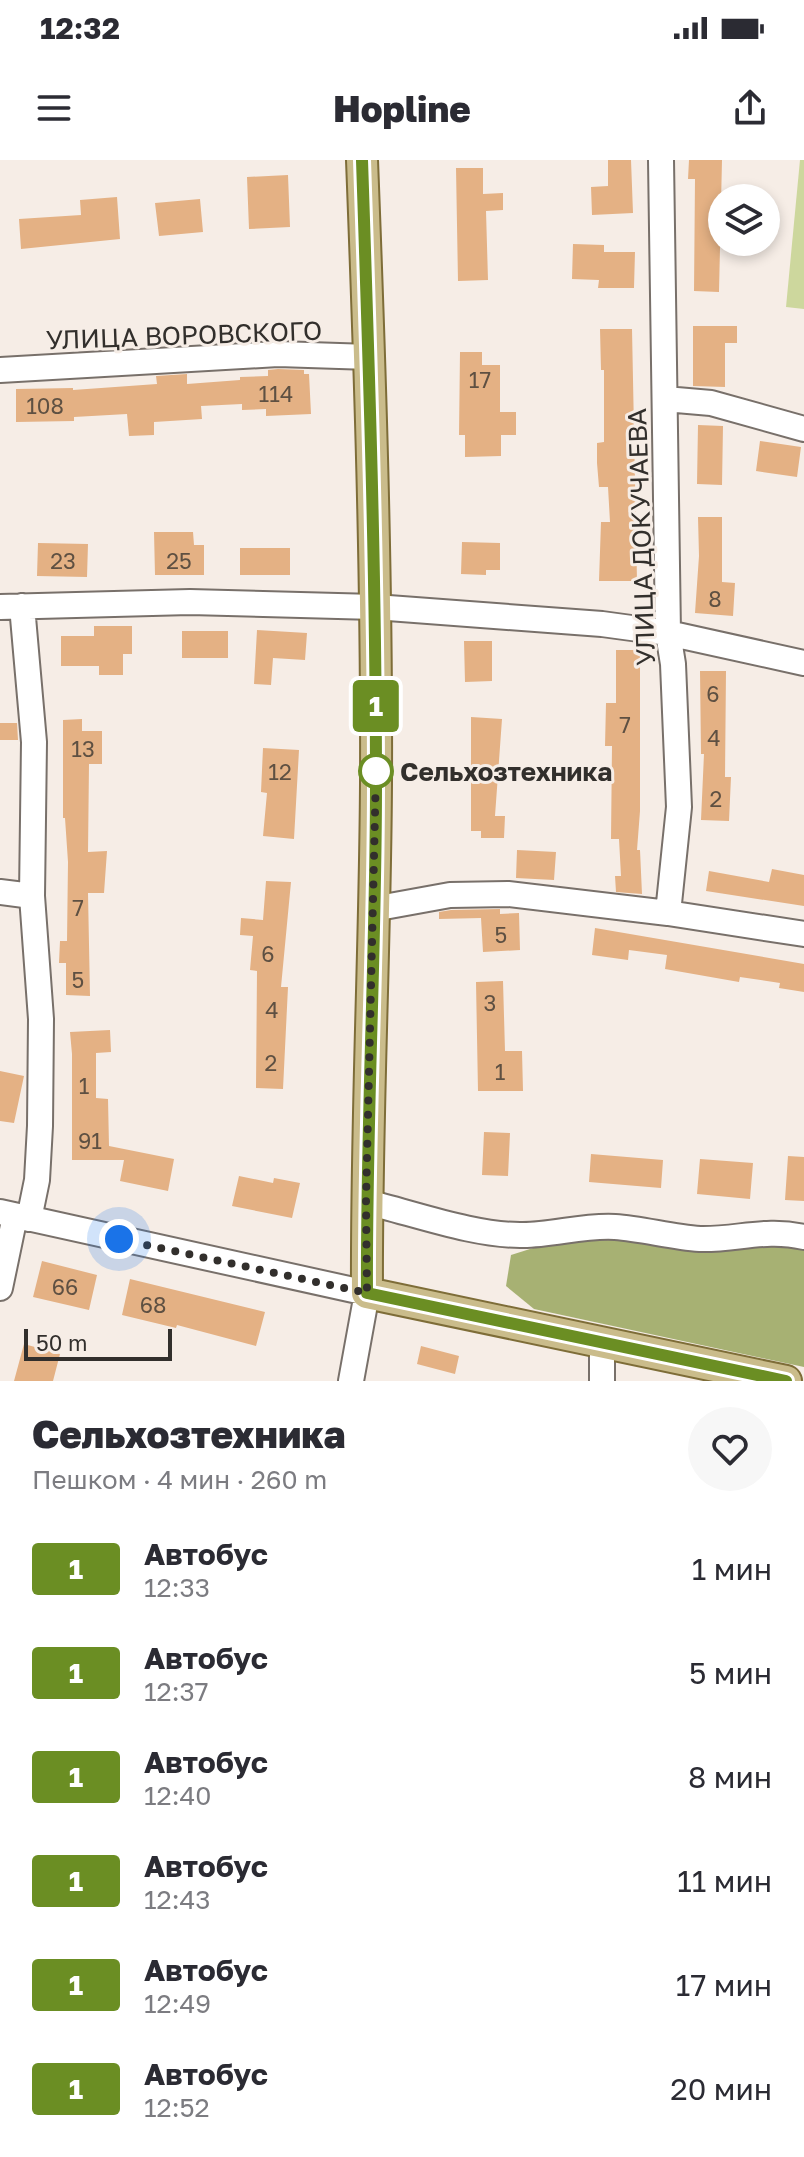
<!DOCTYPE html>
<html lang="ru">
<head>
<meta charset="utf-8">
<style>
  body { margin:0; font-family:"Golos Text",sans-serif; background:#f7f7f7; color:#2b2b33; height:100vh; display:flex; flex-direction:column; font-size:30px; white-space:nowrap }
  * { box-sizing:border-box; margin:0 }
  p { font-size:26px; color:#7c7c81 }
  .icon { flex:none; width:44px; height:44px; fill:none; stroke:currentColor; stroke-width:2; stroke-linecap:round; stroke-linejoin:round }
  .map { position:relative; height:1221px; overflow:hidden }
  .panel { display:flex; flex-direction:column; background:#fff; flex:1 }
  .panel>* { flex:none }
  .badge { padding:0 16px; border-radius:6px; font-size:28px; line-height:52px }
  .fabs { position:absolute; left:708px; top:24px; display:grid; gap:16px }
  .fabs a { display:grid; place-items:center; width:72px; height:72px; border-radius:50%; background:#fff; box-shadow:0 4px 12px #0003; font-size:40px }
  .scale { position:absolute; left:24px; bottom:20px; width:148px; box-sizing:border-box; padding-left:8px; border:4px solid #322f2c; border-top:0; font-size:22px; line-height:28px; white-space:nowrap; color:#322f2c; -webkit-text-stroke:6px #f6ede6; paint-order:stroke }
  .you { position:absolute; width:40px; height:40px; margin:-20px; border:6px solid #fff; border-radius:50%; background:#1a73e8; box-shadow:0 0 0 12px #1a73e833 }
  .map>.badge { position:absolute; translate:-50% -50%; box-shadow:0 0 0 4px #fff }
  .round { display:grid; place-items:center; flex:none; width:84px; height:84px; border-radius:42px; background:#f7f7f7 }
  .head { display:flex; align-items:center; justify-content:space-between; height:136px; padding:0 32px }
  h1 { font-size:38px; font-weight:800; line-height:60px }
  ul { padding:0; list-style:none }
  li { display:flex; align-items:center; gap:24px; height:104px; padding:0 32px }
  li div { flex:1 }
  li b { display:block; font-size:30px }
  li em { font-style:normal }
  li .badge { min-width:88px; font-weight:700; text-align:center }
  .status { display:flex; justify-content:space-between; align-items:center; height:56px; padding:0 40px; background:#fff; direction:ltr }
  .status svg { height:22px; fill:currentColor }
  header { display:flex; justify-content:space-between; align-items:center; height:104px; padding:0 32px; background:#fff; font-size:36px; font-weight:800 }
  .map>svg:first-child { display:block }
</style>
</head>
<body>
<div class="status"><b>12:32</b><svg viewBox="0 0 49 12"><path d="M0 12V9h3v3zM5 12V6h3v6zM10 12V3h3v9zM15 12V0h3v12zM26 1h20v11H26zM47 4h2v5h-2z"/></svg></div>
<header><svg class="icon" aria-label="menu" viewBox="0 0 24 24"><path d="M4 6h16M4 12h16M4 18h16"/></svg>Hopline<svg class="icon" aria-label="share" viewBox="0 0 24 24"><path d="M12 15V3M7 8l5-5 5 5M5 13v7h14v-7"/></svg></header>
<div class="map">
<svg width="804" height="1221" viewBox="0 0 804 1221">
  <rect width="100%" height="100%" fill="#f6ede6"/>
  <path fill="#cdd79d" d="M 800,0 L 804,0 L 804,149 L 786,147 Z"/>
  <path fill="#a7b173" d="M 626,1079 L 804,1088 L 804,1207 L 534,1149 L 506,1126 L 511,1095 L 549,1083 Z"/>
  <path fill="#e4b184" d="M 608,0 L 631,0 L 633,53 L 592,55 L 591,27 L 608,26 Z
    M 689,0 L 722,0 L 719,132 L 694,131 L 695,19 L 688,19 Z
    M 456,8 L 483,8 L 483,34 L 503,33 L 503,50 L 486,51 L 488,120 L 458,121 Z
    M 288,15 L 290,67 L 249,69 L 247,17 Z
    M 117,37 L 120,79 L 21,89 L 19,59 L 81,55 L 80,40 Z
    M 200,39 L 203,72 L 159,76 L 155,43 Z
    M 573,84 L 604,85 L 604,92 L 635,92 L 634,128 L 598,128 L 599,120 L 572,119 Z
    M 693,166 L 737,166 L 737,183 L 725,183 L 725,227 L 693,226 Z
    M 600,169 L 632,169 L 637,421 L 599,421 L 601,362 L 610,362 L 608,327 L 599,327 L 597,303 L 597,283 L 604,282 L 604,210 L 601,210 Z
    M 460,192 L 482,192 L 482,205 L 500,205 L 500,252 L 516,252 L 516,275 L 501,275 L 501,296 L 465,297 L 465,275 L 459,275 Z
    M 278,209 L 304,210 L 304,214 L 309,214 L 311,254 L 266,256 L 266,249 L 242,250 L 242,244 L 201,246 L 202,259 L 154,262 L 154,275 L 129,276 L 127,254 L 74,257 L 74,261 L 16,262 L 16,229 L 73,228 L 73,230 L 157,224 L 156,216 L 187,214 L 187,224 L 240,220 L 240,217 L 268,216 L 268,210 Z
    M 698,265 L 723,266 L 722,325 L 697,324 Z
    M 760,281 L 801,287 L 797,317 L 756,311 Z
    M 698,357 L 722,357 L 722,422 L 735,423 L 733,456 L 695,453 L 699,396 Z
    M 154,372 L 193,372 L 194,385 L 204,385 L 204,415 L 155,415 Z
    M 462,382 L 500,383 L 500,410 L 486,410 L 486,415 L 461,414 Z
    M 38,383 L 88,384 L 87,417 L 37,416 Z
    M 240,388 L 290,388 L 290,415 L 240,415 Z
    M 94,466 L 132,466 L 132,494 L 123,494 L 123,515 L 99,515 L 99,506 L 61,506 L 61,476 L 94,476 Z
    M 257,470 L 307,473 L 305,500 L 273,498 L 271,525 L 254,524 Z
    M 182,471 L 228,471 L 228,498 L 182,498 Z
    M 464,481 L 492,481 L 492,521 L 465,522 Z
    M 616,490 L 640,490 L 640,651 L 637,690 L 640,690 L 642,734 L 616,732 L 615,716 L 621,716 L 619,679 L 611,679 L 612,586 L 605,586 L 606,543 L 616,543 Z
    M 700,511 L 726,511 L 725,617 L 731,617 L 729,661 L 701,660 L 704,594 L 701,594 Z
    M 471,557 L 502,559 L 495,656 L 505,656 L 504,678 L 481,678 L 481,671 L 471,671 Z
    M 82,559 L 82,571 L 102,571 L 102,604 L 89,604 L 88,692 L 107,691 L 104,733 L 88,733 L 90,836 L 66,835 L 66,803 L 59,803 L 60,781 L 67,781 L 68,702 L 65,658 L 63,658 L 63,560 Z
    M 0,563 L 17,563 L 18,580 L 0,580 Z
    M 263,588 L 299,590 L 294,679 L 263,676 L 267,633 L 261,632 Z
    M 517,690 L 556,692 L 554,720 L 516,718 Z
    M 772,709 L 804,715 L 804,746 L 706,731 L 709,711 L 769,722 Z
    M 266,721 L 291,722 L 281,827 L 288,827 L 283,929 L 256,928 L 257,811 L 250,810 L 253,776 L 240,775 L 241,758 L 263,760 Z
    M 500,749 L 500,754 L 519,753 L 520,790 L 483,792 L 481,758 L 439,759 L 439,752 L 451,750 Z
    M 595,768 L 804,804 L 804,832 L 779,828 L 780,823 L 740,817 L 739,822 L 665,809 L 667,795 L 629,790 L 628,800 L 592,795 Z
    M 503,821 L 505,891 L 522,891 L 523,931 L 478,931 L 476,822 Z
    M 110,870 L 111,892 L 96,893 L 96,938 L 108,939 L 109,986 L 174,999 L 168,1031 L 120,1021 L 124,1000 L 72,1000 L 72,894 L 70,872 Z
    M 0,911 L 24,916 L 14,963 L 0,961 Z
    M 484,972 L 510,973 L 508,1016 L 482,1015 Z
    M 591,994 L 663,1000 L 661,1028 L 589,1022 Z
    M 788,996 L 804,997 L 804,1041 L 785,1040 Z
    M 700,999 L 753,1003 L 750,1039 L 697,1034 Z
    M 239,1016 L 273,1023 L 274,1018 L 300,1023 L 292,1058 L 232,1046 Z
    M 42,1101 L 97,1115 L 89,1150 L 33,1137 Z
    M 130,1119 L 265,1152 L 256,1186 L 177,1165 L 176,1168 L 122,1155 Z
    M 24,1184 L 60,1194 L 53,1221 L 14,1221 Z
    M 421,1186 L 459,1196 L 455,1214 L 417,1204 Z"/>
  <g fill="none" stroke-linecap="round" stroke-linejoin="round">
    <defs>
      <path id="minor" d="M 661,0 L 668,473 L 673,504 L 679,647 L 668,753
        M 0,210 L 278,194 L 370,197
        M 665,239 L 711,243 L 804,269
        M 22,446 L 34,582 L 32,736 L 41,859 L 40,966 L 37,1020 L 29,1059
        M 0,447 L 190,442 L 375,447 L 602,464 L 668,473 L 804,503
        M 0,732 L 32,736
        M 373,749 L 450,735 L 508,734 L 668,753 L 804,774
        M 366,1042 C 413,1053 475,1076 523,1075 C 553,1075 584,1065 615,1067 C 643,1069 671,1077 700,1079 C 737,1080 766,1068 804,1077
        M 0,1052 L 367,1133 L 351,1221
        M 0,1128 L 15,1056
        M 602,1182 L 602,1221"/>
      <path id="major" d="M 362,0 C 370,208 377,416 376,624 C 375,794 366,963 367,1133 L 786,1221"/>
    </defs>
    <use href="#minor" stroke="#78706a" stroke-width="28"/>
    <use href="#major" stroke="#7e6d38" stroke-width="34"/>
    <use href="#minor" stroke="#fff" stroke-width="24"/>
    <use href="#major" stroke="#cabc8b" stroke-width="30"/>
  </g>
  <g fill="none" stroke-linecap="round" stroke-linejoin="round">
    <defs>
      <path id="line" d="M 362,0 C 369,208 376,416 376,624 C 376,794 366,963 367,1133 L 786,1221"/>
    </defs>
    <use href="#line" stroke="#fff" stroke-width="18"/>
    <use href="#line" stroke="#6b8e23" stroke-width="12"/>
    <path stroke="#322f2c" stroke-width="8" stroke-dasharray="0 14.4" d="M 119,1079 L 367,1133 L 366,1042 L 376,611"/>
  </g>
  <circle fill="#fff" stroke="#6b8e23" stroke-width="4" cx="376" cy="611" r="16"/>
  <g text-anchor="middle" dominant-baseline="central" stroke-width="6" stroke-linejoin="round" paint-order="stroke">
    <g font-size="22" fill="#5e5042">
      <text x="480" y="219">17</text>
      <text x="276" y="233">114</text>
      <text x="45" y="245">108</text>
      <text x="63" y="400">23</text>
      <text x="179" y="400">25</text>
      <text x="715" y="438">8</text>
      <text x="713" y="533">6</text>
      <text x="625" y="564">7</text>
      <text x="714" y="577">4</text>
      <text x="83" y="588">13</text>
      <text x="280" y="611">12</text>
      <text x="716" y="638">2</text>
      <text x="78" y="747">7</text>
      <text x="501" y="774">5</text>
      <text x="268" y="793">6</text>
      <text x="78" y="819">5</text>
      <text x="490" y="842">3</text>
      <text x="272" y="849">4</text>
      <text x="271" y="902">2</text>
      <text x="500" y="911">1</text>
      <text x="84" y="925">1</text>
      <text x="90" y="980">91</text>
      <text x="65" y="1126">66</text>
      <text x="153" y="1144">68</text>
    </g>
    <g font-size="26" fill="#322f2c" stroke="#f6ede6">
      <text transform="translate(184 175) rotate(-2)">УЛИЦА ВОРОВСКОГО</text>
      <text transform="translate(641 377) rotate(-92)">УЛИЦА ДОКУЧАЕВА</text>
    </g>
    <g font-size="26" font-weight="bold" fill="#322f2c" stroke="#f6ede6" text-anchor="start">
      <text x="400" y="611">Сельхозтехника</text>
    </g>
  </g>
</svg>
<div class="fabs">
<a><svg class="icon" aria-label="layers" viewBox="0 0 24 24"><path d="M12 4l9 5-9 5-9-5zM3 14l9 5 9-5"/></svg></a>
</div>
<div class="scale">50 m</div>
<div class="you" style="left:119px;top:1079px"></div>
<b class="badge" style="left:376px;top:546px;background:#6b8e23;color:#fff">1</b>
</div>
<section class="panel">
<div class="head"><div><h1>Сельхозтехника</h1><p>Пешком · 4 мин · 260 m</p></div><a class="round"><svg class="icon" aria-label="heart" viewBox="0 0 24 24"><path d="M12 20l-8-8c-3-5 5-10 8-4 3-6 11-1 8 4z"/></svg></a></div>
<ul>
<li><span class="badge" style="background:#6b8e23;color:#fff">1</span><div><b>Автобус</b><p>12:33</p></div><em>1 мин</em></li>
<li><span class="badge" style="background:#6b8e23;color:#fff">1</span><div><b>Автобус</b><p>12:37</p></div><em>5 мин</em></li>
<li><span class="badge" style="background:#6b8e23;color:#fff">1</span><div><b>Автобус</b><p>12:40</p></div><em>8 мин</em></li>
<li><span class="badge" style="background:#6b8e23;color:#fff">1</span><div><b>Автобус</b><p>12:43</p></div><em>11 мин</em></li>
<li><span class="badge" style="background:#6b8e23;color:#fff">1</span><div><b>Автобус</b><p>12:49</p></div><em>17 мин</em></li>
<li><span class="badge" style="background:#6b8e23;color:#fff">1</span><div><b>Автобус</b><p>12:52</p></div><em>20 мин</em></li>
</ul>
</section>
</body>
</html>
